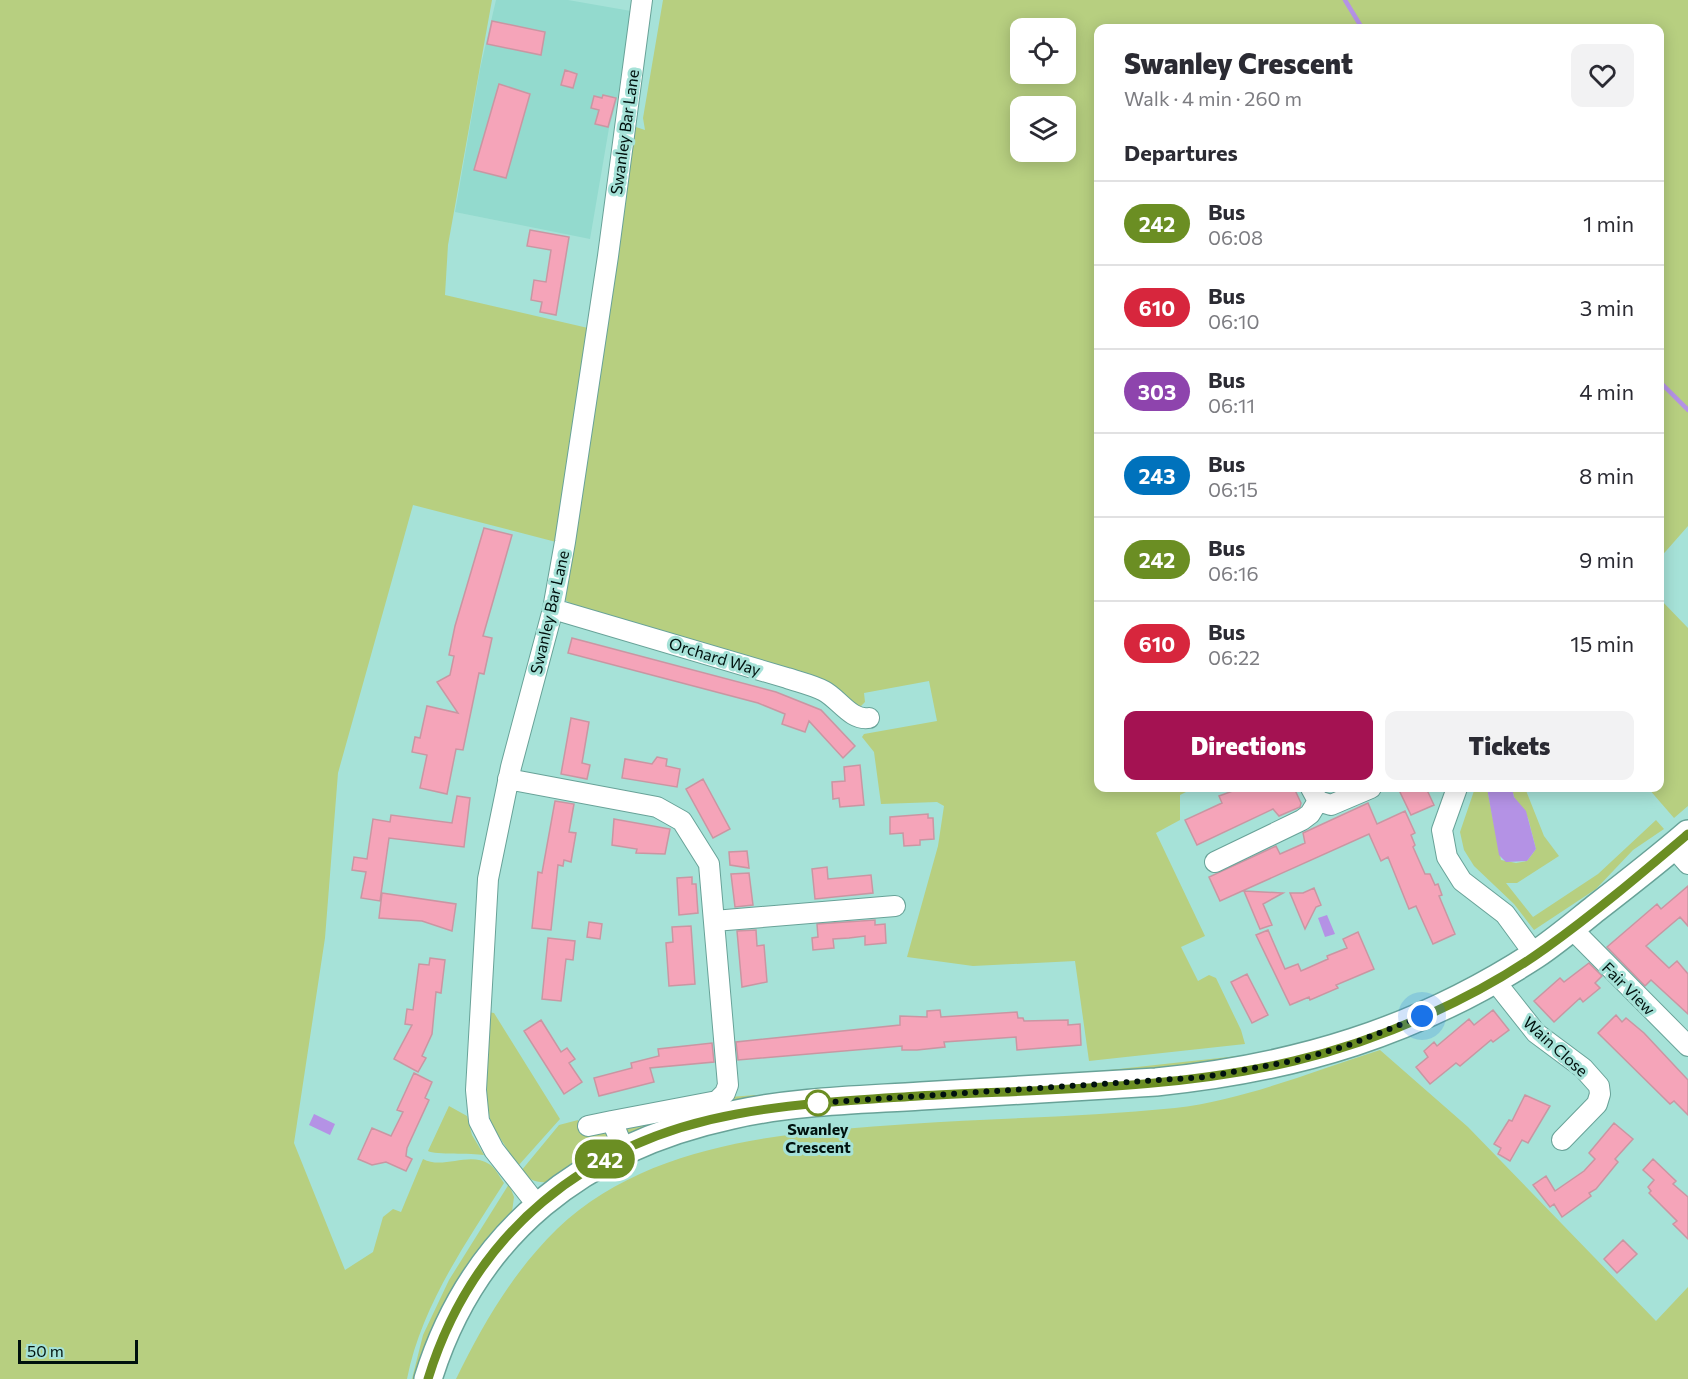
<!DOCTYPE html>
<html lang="en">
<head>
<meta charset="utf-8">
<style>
  body { margin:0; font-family:Commissioner,sans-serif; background:#f2f2f3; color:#2b2b33; height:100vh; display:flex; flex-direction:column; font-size:22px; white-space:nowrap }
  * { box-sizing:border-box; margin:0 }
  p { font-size:20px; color:#7c7c81 }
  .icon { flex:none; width:33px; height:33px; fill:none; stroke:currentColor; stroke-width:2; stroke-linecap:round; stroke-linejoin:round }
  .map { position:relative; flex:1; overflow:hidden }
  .drawer { position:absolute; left:1094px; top:24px; width:570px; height:768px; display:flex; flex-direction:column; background:#fff; border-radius:12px; box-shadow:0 3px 15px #0003 }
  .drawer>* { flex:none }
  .badge { padding:0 12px; border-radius:20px; font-size:21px; line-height:39px }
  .tools { position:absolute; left:1010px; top:18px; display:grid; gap:12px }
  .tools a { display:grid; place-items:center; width:66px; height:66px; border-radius:12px; background:#fff; box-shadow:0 3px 15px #0003; font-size:30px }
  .scale { position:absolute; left:18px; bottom:15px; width:120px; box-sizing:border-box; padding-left:6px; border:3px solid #00110e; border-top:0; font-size:16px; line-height:21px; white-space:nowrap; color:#00110e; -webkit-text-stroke:4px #a6e2d8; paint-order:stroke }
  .you { position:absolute; width:30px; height:30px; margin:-15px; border:4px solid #fff; border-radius:50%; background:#1a73e8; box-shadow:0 0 0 9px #1a73e833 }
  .map>.badge { position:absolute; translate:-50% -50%; box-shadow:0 0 0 3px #fff }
  h2 { padding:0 30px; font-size:22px; line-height:54px }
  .round { display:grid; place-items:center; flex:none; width:63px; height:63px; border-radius:12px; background:#f2f2f3 }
  .headline { display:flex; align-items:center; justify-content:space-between; height:102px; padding:0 30px }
  h1 { font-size:28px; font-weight:800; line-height:45px }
  .cta { display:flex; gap:12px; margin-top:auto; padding:12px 30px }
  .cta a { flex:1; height:69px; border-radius:12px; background:#a41252; color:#fff; font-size:24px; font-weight:800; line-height:69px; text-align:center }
  .cta a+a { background:#f2f2f3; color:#2b2b33 }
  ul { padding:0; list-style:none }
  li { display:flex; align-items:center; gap:18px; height:84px; padding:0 30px; border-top:2px solid #e1e1e2 }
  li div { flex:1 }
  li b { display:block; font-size:22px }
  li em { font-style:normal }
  li .badge { min-width:66px; font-weight:700; text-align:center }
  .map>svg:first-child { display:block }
</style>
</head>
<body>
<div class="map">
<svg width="1688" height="1379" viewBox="0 0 1688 1379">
  <rect width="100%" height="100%" fill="#a6e2d8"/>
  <path fill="#93dace" d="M 496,0 L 568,0 L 631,11 L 618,96 L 609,128 L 590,239 L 455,212 L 480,69 Z"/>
  <path fill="#b7cf80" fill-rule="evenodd" d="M 0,0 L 492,0 L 448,245 L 445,295 L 588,328 L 556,542 L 413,505 L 338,773 L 325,938 L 294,1143 L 345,1270 L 373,1252 L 383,1217 L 393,1209 L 401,1212 L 423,1159 C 443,1170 469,1151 489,1164 C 495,1167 500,1178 504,1183 C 465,1244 421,1307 407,1379 L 0,1379 Z
    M 663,0 L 1688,0 L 1688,526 L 1659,559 L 1659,28 L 1098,28 L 1098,788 L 1187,788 L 1188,791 L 1180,795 L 1180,820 L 1156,833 L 1205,936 L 1181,947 L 1198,981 L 1209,975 L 1216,978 L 1241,1030 L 1245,1044 L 1089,1061 L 1075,961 L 973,966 L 907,957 L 938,846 L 944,806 L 937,802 L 881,804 L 874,752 L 862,737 L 864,734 L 937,721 L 929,681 L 864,693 L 865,702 L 860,707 L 583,610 L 563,599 L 629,130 L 636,127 L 645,130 L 643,118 ZM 1020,28 L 1065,28 L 1065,74 L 1020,74 ZM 1020,106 L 1065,106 L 1065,152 L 1020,152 Z
    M 1659,598 L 1688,628 L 1688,806 L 1674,818 L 1648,788 L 1659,788 Z
    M 1475,788 L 1487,788 L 1501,860 L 1516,863 L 1527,861 L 1536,849 L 1528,818 L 1514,797 L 1512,788 L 1525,788 L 1544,836 L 1559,856 L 1517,883 L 1506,883 L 1533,917 L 1598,874 L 1656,820 L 1664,829 L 1633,850 L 1596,889 L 1534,930 L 1514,904 L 1474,866 L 1464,850 L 1460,832 Z
    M 488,1012 L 494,1013 L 560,1119 L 518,1166 L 491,1124 L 486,1096 Z
    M 1380,1050 L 1468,1127 L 1656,1321 L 1688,1287 L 1688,1379 L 456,1379 C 483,1324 513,1272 557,1229 C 649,1141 790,1132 909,1124 C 998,1118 1087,1117 1175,1108 C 1245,1100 1313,1071 1380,1050 Z
    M 1247,1055 L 1165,1073 L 1082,1073 Z
    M 756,1095 L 753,1101 L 629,1135 L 625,1132 L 626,1126 L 730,1097 Z
    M 449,1106 L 467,1116 L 472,1135 L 484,1155 C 472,1153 435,1155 428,1151 Z
    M 578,1120 L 580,1134 L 593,1131 L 607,1134 L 609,1143 L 606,1147 L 548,1182 C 536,1183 529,1180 521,1171 L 559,1125 Z
    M 509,1184 L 514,1197 L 512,1212 L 418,1379 L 412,1379 L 423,1335 L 449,1280 Z"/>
  <path fill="#b492e5" d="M 1487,788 L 1512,788 L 1514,797 L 1526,811 L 1536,849 L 1527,861 L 1506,862 L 1499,855 Z
    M 1327,915 L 1335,934 L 1325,937 L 1318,918 Z
    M 314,1114 L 335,1124 L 330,1135 L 309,1125 Z"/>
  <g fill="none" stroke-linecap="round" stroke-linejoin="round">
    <path stroke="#b492e5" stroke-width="4.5" d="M 1345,0 L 1362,28
      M 1659,381 L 1688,410"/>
  </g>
  <path fill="#f5a4b9" stroke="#c996a2" stroke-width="1.5" d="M 492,21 L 545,32 L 541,55 L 487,44 Z
    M 565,70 L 577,74 L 573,88 L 561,85 Z
    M 499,84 L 530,94 L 506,178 L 474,170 Z
    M 603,95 L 616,98 L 608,127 L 595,124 L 599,110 L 591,108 L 594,96 L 602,98 Z
    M 530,230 L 569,237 L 556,315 L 540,312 L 542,302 L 531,300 L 534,280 L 546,282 L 551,250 L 527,246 Z
    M 484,528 L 512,535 L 483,636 L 492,638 L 484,674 L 479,673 L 463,750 L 456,749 L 447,794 L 420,788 L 427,755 L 412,752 L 415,737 L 420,738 L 427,706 L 458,713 L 437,682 L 450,675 L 454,656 L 449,655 L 455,626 Z
    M 572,638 L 776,692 L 821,710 L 855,746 L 843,758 L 809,721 L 805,732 L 782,724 L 785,714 L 758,703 L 568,653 Z
    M 571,718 L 589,722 L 582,763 L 590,765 L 587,779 L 561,774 Z
    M 657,757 L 667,759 L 666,766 L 680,769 L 677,787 L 622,778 L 625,759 L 652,764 Z
    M 860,765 L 864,805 L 840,807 L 839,798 L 833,799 L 832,782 L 845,781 L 844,767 Z
    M 703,779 L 730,829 L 713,838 L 686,789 Z
    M 1241,788 L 1294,788 L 1301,803 L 1300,807 L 1279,816 L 1273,809 L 1197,845 L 1185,820 L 1222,803 L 1219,796 Z
    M 1398,788 L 1426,788 L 1434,805 L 1411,815 Z
    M 457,796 L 470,798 L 464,847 L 389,838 L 380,901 L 361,898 L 366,872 L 352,870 L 354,857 L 367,859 L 373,819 L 390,822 L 391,815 L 452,823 Z
    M 555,801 L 574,804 L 569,832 L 576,833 L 571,862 L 564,860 L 563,866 L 558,865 L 551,930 L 532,928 L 538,872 L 542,873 Z
    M 1368,803 L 1377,824 L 1405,811 L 1415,833 L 1411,835 L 1415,845 L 1413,847 L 1425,874 L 1430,874 L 1435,885 L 1438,884 L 1442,895 L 1439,896 L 1455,934 L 1433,944 L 1416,906 L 1409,909 L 1388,857 L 1381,861 L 1369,834 L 1220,901 L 1209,877 L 1276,846 L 1280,854 L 1305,843 L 1303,833 Z
    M 928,814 L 928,818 L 933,818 L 934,839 L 920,840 L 920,845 L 904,846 L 903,833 L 890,834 L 890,817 Z
    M 614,819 L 670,829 L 665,854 L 636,853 L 637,849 L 612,845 Z
    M 747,851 L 749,868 L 730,865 L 729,852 Z
    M 827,867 L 828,879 L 871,875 L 873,893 L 815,899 L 812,869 Z
    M 749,873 L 753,905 L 735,907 L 731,874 Z
    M 692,877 L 692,884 L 696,884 L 698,913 L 679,915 L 677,878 Z
    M 1688,886 L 1688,926 L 1680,917 L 1646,946 L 1669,968 L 1677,961 L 1688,974 L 1688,1014 L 1651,980 L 1645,986 L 1607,947 L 1657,904 L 1661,909 Z
    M 1314,888 L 1321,905 L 1316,907 L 1305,929 L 1290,893 L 1303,893 Z
    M 1244,891 L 1283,893 L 1263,904 L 1272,925 L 1260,929 Z
    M 382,893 L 456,904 L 452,931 L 422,921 L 379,918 Z
    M 875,920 L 875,925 L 885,924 L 886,943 L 865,945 L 865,936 L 849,938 L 833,939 L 834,948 L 813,950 L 812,938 L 818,937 L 817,924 Z
    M 589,922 L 602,924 L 600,939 L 587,937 Z
    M 691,926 L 695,984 L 669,986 L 666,943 L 673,942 L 672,927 Z
    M 756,930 L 757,946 L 764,945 L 767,982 L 742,987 L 737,931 Z
    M 1268,930 L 1285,969 L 1298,964 L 1301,971 L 1328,959 L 1327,956 L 1347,948 L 1343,939 L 1358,932 L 1374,969 L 1336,985 L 1338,988 L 1310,1000 L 1309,997 L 1290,1005 L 1256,935 Z
    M 548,938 L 575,941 L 573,960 L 566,959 L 561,1001 L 542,999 Z
    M 430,958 L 445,960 L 441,993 L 436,992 L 432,1034 L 422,1056 L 426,1058 L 418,1072 L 394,1059 L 412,1025 L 405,1024 L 407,1009 L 413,1010 L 419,964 L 429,965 Z
    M 1589,963 L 1602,976 L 1595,983 L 1600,988 L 1583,1002 L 1580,998 L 1554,1022 L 1534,1001 L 1560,978 L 1564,982 Z
    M 1247,974 L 1268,1015 L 1252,1023 L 1231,982 Z
    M 940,1010 L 941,1017 L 1017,1012 L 1018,1018 L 1023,1018 L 1024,1021 L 1068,1020 L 1068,1025 L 1080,1024 L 1081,1045 L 1017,1050 L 1016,1037 L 944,1042 L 945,1047 L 917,1050 L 902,1050 L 902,1046 L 738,1060 L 736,1042 L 900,1025 L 900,1016 L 927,1017 L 927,1011 Z
    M 1493,1010 L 1509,1030 L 1493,1042 L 1491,1040 L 1460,1066 L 1456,1063 L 1430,1084 L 1416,1067 L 1428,1057 L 1424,1051 L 1434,1042 L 1437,1046 L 1469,1019 L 1474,1025 Z
    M 1616,1015 L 1622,1022 L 1626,1018 L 1644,1033 L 1688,1080 L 1688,1115 L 1674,1101 L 1670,1104 L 1598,1033 Z
    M 541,1020 L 561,1052 L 567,1048 L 575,1059 L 569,1063 L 582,1082 L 564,1094 L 524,1031 Z
    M 712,1043 L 714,1062 L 650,1068 L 654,1082 L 599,1096 L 594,1078 L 632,1068 L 631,1063 L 659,1056 L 658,1049 Z
    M 414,1073 L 432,1082 L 425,1098 L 429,1100 L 407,1148 L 406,1156 L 412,1159 L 406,1171 L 386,1162 L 372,1165 L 358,1159 L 372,1128 L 391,1136 L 403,1112 L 397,1110 Z
    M 1525,1095 L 1550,1106 L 1528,1143 L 1522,1140 L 1510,1161 L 1498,1154 L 1501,1148 L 1494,1144 L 1509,1120 L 1512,1121 Z
    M 1614,1123 L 1633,1139 L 1615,1159 L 1618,1162 L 1596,1189 L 1589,1193 L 1591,1196 L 1562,1217 L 1554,1204 L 1550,1207 L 1533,1185 L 1546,1176 L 1555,1191 L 1584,1171 L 1595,1159 L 1589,1153 Z
    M 1653,1159 L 1676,1181 L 1673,1184 L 1688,1197 L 1688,1239 L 1673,1224 L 1677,1221 L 1649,1193 L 1651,1191 L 1648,1187 L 1654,1180 L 1643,1170 Z
    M 1623,1240 L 1637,1254 L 1617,1273 L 1604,1259 Z"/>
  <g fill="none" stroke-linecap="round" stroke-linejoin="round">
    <defs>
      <path id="street" d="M 553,609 L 787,678 C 799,682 813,685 824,691 C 839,699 851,721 869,718
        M 508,779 L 657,807 L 682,821 L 709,864 L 728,1085 L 725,1093 L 717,1101 L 612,1121 L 624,1150
        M 1311,788 L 1318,801 L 1331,805 L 1371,788
        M 1457,788 L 1442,830 L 1447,857 L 1462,881 L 1505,914 L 1535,955
        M 1673,847 L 1688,864
        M 1215,862 L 1302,820 L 1310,814 L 1318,801
        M 714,921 L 895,906
        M 1571,928 L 1688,1046
        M 1494,980 L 1536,1033 L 1583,1068 L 1599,1086 L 1600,1094 L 1597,1104 L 1562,1140
        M 588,1126 L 612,1121
        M 538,1206 L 494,1150 L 479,1121 L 476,1090 L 488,879 L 511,767 L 553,609 L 565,542 L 608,256 L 642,0"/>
      <path id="secondary" d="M 428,1379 C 474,1231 584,1147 732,1115 C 794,1101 859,1100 921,1096 C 1000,1091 1078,1087 1156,1082 C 1296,1068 1416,1032 1535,955 C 1556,941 1576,924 1596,908 C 1627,884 1658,860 1688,834"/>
    </defs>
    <use href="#street" stroke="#68a298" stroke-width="22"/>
    <use href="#secondary" stroke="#68a298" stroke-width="30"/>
    <use href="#street" stroke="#fff" stroke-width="20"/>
    <use href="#secondary" stroke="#fff" stroke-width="27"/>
  </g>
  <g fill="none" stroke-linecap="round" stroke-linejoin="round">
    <defs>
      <path id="line" d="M 428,1379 C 473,1232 587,1141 737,1114 C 796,1103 857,1100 918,1096 C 1043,1089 1172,1090 1294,1061 C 1379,1041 1475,999 1546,948 C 1595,913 1642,873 1688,834"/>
    </defs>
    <use href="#line" stroke="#fff" stroke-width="14"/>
    <use href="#line" stroke="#6b8e23" stroke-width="9"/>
    <path stroke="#00110e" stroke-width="6" stroke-dasharray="0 10.8" d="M 818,1103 L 816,1103 L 1205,1077 L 1298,1060 L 1349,1045 L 1422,1016"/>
  </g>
  <circle fill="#fff" stroke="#6b8e23" stroke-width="3" cx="818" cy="1103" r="12"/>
  <g text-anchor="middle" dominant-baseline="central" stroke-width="6" stroke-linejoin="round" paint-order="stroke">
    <g font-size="16" fill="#00110e" stroke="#a6e2d8">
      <text transform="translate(624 132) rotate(-82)">Swanley Bar Lane</text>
      <text transform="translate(549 612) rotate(-77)">Swanley Bar Lane</text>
      <text transform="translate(715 656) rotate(17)">Orchard Way</text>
      <text transform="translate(1629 988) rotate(45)">Fair View</text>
      <text transform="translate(1556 1046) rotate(42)">Wain Close</text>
    </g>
    <g font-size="16" font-weight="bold" fill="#00110e" stroke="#a6e2d8">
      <text x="818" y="1128">Swanley<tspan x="818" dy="18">Crescent</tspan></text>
    </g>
  </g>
</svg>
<div class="tools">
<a><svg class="icon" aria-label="locate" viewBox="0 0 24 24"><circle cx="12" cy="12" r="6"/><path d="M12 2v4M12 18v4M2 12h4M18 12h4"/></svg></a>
<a><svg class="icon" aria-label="layers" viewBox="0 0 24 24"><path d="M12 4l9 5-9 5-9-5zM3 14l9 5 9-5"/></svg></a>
</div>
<div class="scale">50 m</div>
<div class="you" style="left:1422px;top:1016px"></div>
<b class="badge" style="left:605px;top:1159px;background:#6b8e23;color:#fff">242</b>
<section class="drawer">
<div class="headline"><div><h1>Swanley Crescent</h1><p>Walk · 4 min · 260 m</p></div><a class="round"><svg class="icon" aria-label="heart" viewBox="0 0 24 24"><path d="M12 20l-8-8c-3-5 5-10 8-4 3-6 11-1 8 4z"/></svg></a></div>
<h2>Departures</h2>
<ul>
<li><span class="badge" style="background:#6b8e23;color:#fff">242</span><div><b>Bus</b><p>06:08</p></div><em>1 min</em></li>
<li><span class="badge" style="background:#d7263d;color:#fff">610</span><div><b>Bus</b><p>06:10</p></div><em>3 min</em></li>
<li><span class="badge" style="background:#8e44ad;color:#fff">303</span><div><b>Bus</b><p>06:11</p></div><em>4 min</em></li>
<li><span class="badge" style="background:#0072bc;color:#fff">243</span><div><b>Bus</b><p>06:15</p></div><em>8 min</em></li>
<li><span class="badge" style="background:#6b8e23;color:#fff">242</span><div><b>Bus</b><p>06:16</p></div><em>9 min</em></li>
<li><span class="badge" style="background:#d7263d;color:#fff">610</span><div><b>Bus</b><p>06:22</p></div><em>15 min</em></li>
</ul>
<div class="cta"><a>Directions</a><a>Tickets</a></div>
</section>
</div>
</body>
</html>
